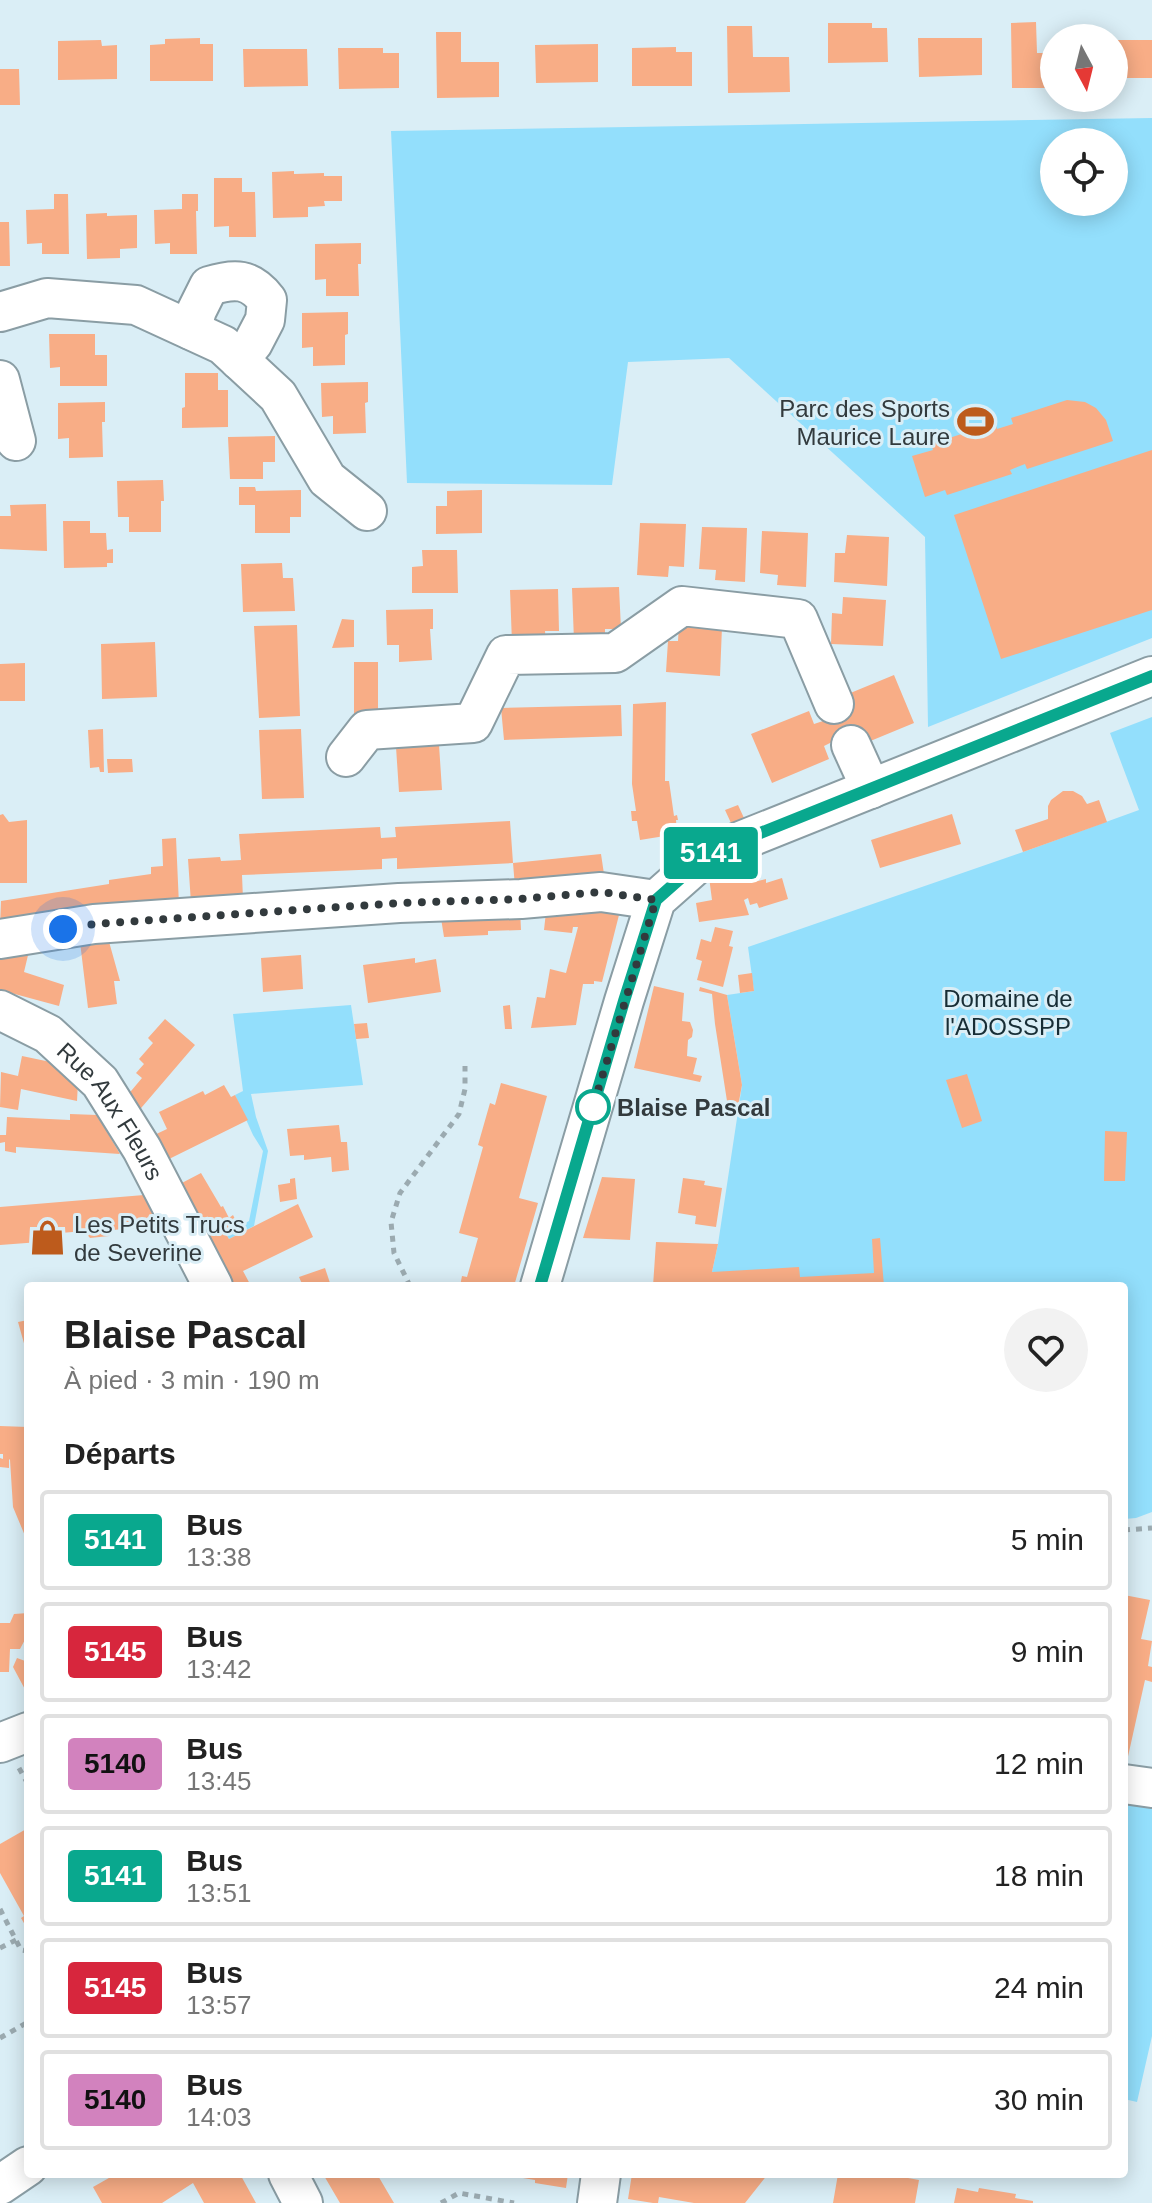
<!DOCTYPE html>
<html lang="fr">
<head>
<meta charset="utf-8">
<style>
  body { margin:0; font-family:Arial,sans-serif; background:#f2f2f2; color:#222; height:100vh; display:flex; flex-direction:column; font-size:30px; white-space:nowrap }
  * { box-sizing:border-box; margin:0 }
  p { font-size:26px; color:#767676 }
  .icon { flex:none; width:44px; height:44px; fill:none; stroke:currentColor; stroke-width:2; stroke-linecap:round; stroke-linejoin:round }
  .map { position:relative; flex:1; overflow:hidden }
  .panel { position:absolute; left:24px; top:1282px; width:1104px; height:896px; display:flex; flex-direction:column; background:#fff; border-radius:8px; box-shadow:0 4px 20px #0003 }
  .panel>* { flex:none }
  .badge { padding:0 16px; border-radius:6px; font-size:28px; line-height:52px }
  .needle { width:52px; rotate:173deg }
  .fabs { position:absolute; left:1040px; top:24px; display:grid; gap:16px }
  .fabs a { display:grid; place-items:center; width:88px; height:88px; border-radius:50%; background:#fff; box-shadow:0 4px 20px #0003; font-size:40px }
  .you { position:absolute; width:40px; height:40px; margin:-20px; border:6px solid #fff; border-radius:50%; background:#1a73e8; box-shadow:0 0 0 12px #1a73e833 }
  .map>.badge { position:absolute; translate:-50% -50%; box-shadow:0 0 0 4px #fff }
  h2 { padding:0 40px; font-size:30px; line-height:72px }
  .round { display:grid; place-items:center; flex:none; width:84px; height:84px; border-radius:42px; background:#f2f2f2 }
  .headline { display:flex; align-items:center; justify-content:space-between; height:136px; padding:0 40px }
  h1 { font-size:38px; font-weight:600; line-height:60px }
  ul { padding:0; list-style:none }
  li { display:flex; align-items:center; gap:24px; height:100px; margin:0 16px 12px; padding:0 24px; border:4px solid #e0e0e0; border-radius:8px }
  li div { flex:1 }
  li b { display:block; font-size:30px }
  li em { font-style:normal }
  li .badge { min-width:88px; font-weight:700; text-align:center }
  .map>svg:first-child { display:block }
</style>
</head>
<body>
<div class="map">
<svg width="1152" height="2203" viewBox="0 0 1152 2203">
  <rect width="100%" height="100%" fill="#daeef6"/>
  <path fill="#93dffc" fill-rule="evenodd" d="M 1152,118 L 1152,638 L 928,727 L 925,537 L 729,358 L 628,362 L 612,485 L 407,483 L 391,131 ZM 1054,142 L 1114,142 L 1114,202 L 1054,202 Z
    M 1152,717 L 1152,1512 L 1136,1518 L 1124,1519 L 1124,1286 L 709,1286 L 718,1244 L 742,1085 L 727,995 L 754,991 L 748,947 L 1023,852 L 1139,810 L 1110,733 Z
    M 351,1005 L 363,1085 L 251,1094 L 256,1117 L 268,1151 L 254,1226 L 229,1239 L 226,1234 L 249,1221 L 263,1151 L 253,1135 L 235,1095 L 243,1091 L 233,1014 Z
    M 1124,1800 L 1152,1806 L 1152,2036 L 1137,2102 L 1124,2099 Z"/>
  <path fill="#f8ad86" d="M 1036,22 L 1037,53 L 1054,53 L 1054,88 L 1012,88 L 1011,23 Z
    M 828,23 L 872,23 L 872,28 L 887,28 L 888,62 L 828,63 Z
    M 727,26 L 752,26 L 753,57 L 789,57 L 790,92 L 728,93 Z
    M 436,32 L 461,32 L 461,62 L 499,62 L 499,97 L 437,98 Z
    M 200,38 L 200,44 L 213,44 L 213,81 L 150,81 L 150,45 L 165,44 L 165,39 Z
    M 918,38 L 982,38 L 982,75 L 919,77 Z
    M 101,40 L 102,46 L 117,45 L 117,79 L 58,80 L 58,41 Z
    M 1114,40 L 1152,40 L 1152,78 L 1114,78 Z
    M 598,44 L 598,82 L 536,83 L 535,45 Z
    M 676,47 L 676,52 L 692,52 L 692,86 L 632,86 L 632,48 Z
    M 338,48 L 383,48 L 383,53 L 399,53 L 399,88 L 339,89 Z
    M 243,49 L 307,49 L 308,86 L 244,87 Z
    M 0,69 L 19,69 L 20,105 L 0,105 Z
    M 294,171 L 294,174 L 324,173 L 324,176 L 342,176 L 342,201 L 324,201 L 325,206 L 308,207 L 308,217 L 273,218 L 272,172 Z
    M 214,178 L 242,178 L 242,192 L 255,192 L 256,237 L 229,237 L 229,226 L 214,227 Z
    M 54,194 L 68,194 L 69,254 L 42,254 L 42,243 L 27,244 L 26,210 L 54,209 Z
    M 182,194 L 198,194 L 198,211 L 196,211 L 197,254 L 170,254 L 170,243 L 155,244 L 154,210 L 182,209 Z
    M 107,213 L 107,216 L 137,215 L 137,248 L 120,249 L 120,258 L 87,259 L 86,214 Z
    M 0,222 L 9,222 L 10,266 L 0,266 Z
    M 361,243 L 361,264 L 358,264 L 359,296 L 326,296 L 326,279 L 315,280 L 315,244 Z
    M 348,312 L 348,334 L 345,335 L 345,365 L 313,366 L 313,347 L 302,348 L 302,313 Z
    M 49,334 L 95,334 L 95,355 L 107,355 L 107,386 L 60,386 L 60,367 L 50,368 Z
    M 185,373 L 218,373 L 218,390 L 228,390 L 228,427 L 182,428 L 182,408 L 185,407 Z
    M 368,382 L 368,402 L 365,403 L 366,433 L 333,434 L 333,416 L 322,417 L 321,383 Z
    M 1067,400 L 1085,402 L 1096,408 L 1106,420 L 1113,441 L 1027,469 L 1025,464 L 1010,470 L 1012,474 L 947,495 L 945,490 L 925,497 L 912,456 L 933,450 L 931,444 L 995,423 L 997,429 L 1013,424 L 1011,418 Z
    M 105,402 L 105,422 L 102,422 L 103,457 L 69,458 L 69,438 L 58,439 L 58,403 Z
    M 275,436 L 275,462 L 263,462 L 263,479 L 230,479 L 228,437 Z
    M 1152,450 L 1152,610 L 1001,659 L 954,515 Z
    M 163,480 L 164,501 L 161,501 L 161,532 L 129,532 L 129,517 L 118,517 L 117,481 Z
    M 239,487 L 255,487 L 256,491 L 301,490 L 301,517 L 290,517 L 290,533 L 255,533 L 255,505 L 239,505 Z
    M 482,490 L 482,533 L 436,534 L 436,506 L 447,506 L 447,491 Z
    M 46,504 L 47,551 L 0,549 L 0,516 L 11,516 L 10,505 Z
    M 63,521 L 90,521 L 90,533 L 106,533 L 107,550 L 113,549 L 113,563 L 107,563 L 107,567 L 64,568 Z
    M 640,523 L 686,524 L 684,567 L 669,566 L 668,577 L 637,575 Z
    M 702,527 L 747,528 L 745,582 L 715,580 L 716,570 L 699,569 Z
    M 762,531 L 808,533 L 806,587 L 777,585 L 778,575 L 760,573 Z
    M 847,535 L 889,537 L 887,586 L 834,582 L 835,553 L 845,553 Z
    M 422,550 L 457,550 L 458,593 L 412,593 L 412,567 L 423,566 Z
    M 282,563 L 283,578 L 293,578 L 295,611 L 243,612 L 241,564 Z
    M 619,587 L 621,629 L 605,629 L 605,636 L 574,641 L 572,588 Z
    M 558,589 L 559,631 L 545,631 L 546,642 L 512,643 L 510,590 Z
    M 843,597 L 886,600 L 883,646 L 831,644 L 832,613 L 842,614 Z
    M 433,609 L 433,629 L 430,629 L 432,660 L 399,662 L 399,645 L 387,645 L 386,610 Z
    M 342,619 L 354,620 L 354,647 L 332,648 Z
    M 679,624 L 722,627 L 720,676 L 666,672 L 668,641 L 678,641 Z
    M 297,625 L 300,716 L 259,718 L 254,626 Z
    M 155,642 L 157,697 L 102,699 L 101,644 Z
    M 354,662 L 378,662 L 378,712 L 354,714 Z
    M 25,663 L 25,701 L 0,701 L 0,664 Z
    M 894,675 L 914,723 L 868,742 L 863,730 L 855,732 L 833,744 L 832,742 L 824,746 L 829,759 L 772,783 L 751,734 L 809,711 L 814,724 L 823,721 L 822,719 L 846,711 L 854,708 L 848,694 Z
    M 666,702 L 665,781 L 669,781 L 674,816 L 677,815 L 678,820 L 676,820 L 677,834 L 640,840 L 637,821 L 632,821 L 631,811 L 636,811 L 632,784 L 633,704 Z
    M 621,705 L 622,736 L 504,740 L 501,708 Z
    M 103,729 L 104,772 L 100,772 L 99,767 L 90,768 L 88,730 Z
    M 301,729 L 304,798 L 262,799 L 259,730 Z
    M 439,745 L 442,790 L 399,792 L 396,747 Z
    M 107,759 L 132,759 L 133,772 L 108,773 Z
    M 1063,791 L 1073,791 L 1082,796 L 1087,804 L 1099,800 L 1107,822 L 1023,852 L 1015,830 L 1048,819 L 1048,806 L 1051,800 Z
    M 738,805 L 744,818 L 731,823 L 725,810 Z
    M 3,814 L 9,822 L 27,820 L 27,883 L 0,883 L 0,815 Z
    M 952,814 L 961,844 L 880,868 L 871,840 Z
    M 510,821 L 513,863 L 601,854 L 604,874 L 515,887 L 513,863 L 397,869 L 397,858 L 382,859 L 382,869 L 242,875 L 243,899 L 191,903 L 188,859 L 220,857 L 221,861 L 241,860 L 239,834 L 380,827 L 381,838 L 396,837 L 395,827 Z
    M 176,838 L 179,905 L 0,927 L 1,901 L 109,884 L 109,880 L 151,874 L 151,867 L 163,866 L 162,839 Z
    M 754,859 L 756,870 L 752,871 L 754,882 L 766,879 L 766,883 L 782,878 L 788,899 L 759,908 L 757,903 L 750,905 L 748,898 L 744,900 L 749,915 L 699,922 L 696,903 L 712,900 L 709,877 Z
    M 584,906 L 619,915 L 602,982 L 594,981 L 594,984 L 583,984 L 576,1025 L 531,1028 L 537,997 L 545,998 L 550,969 L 566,973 L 578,927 L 573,927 L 572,933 L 544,930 L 546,912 L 582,915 Z
    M 520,909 L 521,930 L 488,931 L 488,935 L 444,937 L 440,912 Z
    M 715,927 L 733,931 L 729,946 L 733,947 L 723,987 L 697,980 L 702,961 L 696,959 L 701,939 L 711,942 Z
    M 108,938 L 120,981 L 114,981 L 117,1004 L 88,1008 L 80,942 Z
    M 29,951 L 24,972 L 64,985 L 59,1006 L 0,990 L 0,955 Z
    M 301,955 L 303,989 L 263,992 L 261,958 Z
    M 415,958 L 415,963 L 436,959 L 441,992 L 368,1003 L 363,965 Z
    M 752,973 L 754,991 L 740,993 L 738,975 Z
    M 654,986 L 684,993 L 682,1021 L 690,1022 L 693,1030 L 692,1037 L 688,1040 L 687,1056 L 697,1058 L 693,1074 L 702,1076 L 700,1082 L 634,1068 Z
    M 700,987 L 727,995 L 742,1085 L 737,1112 L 730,1112 L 731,1100 L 727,1101 L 715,1024 L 712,994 L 699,991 Z
    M 510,1005 L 512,1029 L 505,1029 L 503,1006 Z
    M 165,1019 L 195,1045 L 136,1114 L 126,1097 L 142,1078 L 136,1073 L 144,1064 L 139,1059 L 153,1043 L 148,1038 Z
    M 367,1023 L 369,1038 L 356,1039 L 354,1024 Z
    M 22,1056 L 60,1064 L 78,1082 L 77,1101 L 21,1089 L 18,1110 L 0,1107 L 1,1072 L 18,1076 Z
    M 967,1074 L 982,1121 L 962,1128 L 946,1080 Z
    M 501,1083 L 547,1096 L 519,1198 L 538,1203 L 514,1286 L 460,1286 L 462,1276 L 467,1277 L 478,1238 L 459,1233 L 483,1147 L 478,1145 L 490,1103 L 495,1105 Z
    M 224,1085 L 231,1097 L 235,1095 L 248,1120 L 165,1161 L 150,1137 L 167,1129 L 159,1112 L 203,1091 L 205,1095 Z
    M 70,1114 L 97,1115 L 120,1154 L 16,1147 L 16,1153 L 5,1151 L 5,1142 L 0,1143 L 0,1135 L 6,1135 L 7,1117 L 70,1120 Z
    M 339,1125 L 341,1142 L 347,1142 L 349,1170 L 332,1172 L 331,1157 L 304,1160 L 304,1155 L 290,1156 L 287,1129 Z
    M 1105,1131 L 1127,1132 L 1125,1181 L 1104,1181 Z
    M 201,1173 L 221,1207 L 223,1206 L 229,1218 L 233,1215 L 239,1227 L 226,1234 L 229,1239 L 298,1204 L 313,1237 L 243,1271 L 251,1286 L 233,1286 L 178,1185 Z
    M 602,1177 L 635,1179 L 630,1240 L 583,1238 Z
    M 295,1178 L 297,1199 L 280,1202 L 278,1185 L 290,1183 L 290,1179 Z
    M 683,1178 L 705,1181 L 704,1185 L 722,1188 L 716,1227 L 695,1224 L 696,1216 L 678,1213 Z
    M 144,1195 L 157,1217 L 147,1227 L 113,1230 L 109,1236 L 90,1238 L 84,1231 L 61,1233 L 53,1241 L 0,1245 L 0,1207 Z
    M 880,1238 L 884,1286 L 653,1286 L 656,1242 L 718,1244 L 712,1272 L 799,1267 L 800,1277 L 874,1273 L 872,1239 Z
    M 325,1268 L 331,1286 L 303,1286 L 299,1277 Z
    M 28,1320 L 28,1354 L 27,1354 L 18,1322 Z
    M 0,1426 L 28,1427 L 28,1543 L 13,1507 L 10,1460 L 9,1459 L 9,1468 L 0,1467 L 0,1458 L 3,1459 L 3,1454 L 0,1454 Z
    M 1124,1595 L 1150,1600 L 1141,1639 L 1152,1641 L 1148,1666 L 1152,1667 L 1152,1682 L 1145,1680 L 1125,1770 Z
    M 28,1613 L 28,1634 L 20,1649 L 10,1649 L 9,1672 L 0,1672 L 0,1623 L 10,1623 L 14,1614 Z
    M 17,1658 L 28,1662 L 28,1695 L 13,1667 Z
    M 28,1828 L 28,1930 L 21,1918 L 24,1916 L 0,1873 L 0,1844 Z
    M 116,2174 L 240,2174 L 256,2203 L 204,2203 L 193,2183 L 162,2203 L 102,2203 L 93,2187 Z
    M 323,2174 L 377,2174 L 394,2203 L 340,2203 Z
    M 511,2174 L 568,2174 L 566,2188 L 535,2183 L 535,2180 L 511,2176 Z
    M 632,2174 L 768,2174 L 745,2203 L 694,2203 L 659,2197 L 658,2203 L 653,2203 L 628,2199 Z
    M 838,2174 L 898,2174 L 897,2176 L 919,2180 L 915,2203 L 833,2203 Z
    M 957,2188 L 978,2192 L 979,2188 L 1016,2194 L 1015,2198 L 1033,2201 L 1033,2203 L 954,2203 Z"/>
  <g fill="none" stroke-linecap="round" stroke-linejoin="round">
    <defs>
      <g id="minor">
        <path d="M 0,312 L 47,298 L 136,305 L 223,345 L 278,396 L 327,479 L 367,511"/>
        <path d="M 191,330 L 197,310 L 209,286 C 235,278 250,278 267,300 L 265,320 L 253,343 L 239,360"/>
        <path d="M 0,380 L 16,441"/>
        <path d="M 851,745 L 871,789"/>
        <path d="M 346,757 L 367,730 L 473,723 L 506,655 L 615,653 L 682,606 L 798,619 L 834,704"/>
        <path d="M 0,939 L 94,924 L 399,903 L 521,899 L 601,892 L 656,900"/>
        <path id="s1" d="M 0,1010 L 48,1034 L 100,1082 L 142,1149 L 213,1286"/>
        <path d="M 540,1286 L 624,1001 L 656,900 L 708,854 L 1152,676"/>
        <path d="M 0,1743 L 28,1732"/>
        <path d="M 1124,1784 L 1152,1788"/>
        <path d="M 288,2174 L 303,2203"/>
        <path d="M 0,2185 L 28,2166"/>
        <path d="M 597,2203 L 601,2174"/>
      </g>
    </defs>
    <use href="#minor" stroke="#8a9da4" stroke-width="42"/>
    <path stroke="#9baab0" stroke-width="5" stroke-dasharray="6 6" stroke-linecap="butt" d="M 410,1286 L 394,1253 L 391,1222 L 400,1193 L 459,1114 L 465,1089 L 465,1066
      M 1124,1530 L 1152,1528
      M 19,1768 L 28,1784
      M 0,1909 L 21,1950 L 28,1951
      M 0,1948 L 16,1940
      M 0,2038 L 28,2022
      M 441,2203 L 459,2193 L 514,2203"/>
    <use href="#minor" stroke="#fff" stroke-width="38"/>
  </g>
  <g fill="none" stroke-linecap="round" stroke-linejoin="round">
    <defs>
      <path id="line" d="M 540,1286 L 624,1001 L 656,900 L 708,854 L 1152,676"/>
    </defs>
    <use href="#line" stroke="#fff" stroke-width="18"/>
    <use href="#line" stroke="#09a88e" stroke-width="12"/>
    <path stroke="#323a3d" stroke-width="8" stroke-dasharray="0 14.4" d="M 63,929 L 94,924 L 399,903 L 521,899 L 601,892 L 656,900 L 593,1107"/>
  </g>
  <defs>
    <symbol id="stadium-bare" viewBox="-9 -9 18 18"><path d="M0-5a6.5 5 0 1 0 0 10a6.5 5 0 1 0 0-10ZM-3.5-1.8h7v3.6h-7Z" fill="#bd5b1c" stroke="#daeef6" stroke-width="2.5" paint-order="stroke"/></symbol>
    <symbol id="shop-bare" viewBox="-9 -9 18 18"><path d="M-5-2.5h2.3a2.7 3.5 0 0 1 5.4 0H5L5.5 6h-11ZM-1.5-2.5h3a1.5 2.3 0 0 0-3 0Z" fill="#bd5b1c" stroke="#daeef6" stroke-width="2.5" paint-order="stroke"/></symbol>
  </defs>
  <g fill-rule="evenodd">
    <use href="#stadium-bare" x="950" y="396" width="51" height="51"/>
    <use href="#shop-bare" x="22" y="1212" width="51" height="51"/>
  </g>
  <circle fill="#fff" stroke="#09a88e" stroke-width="4" cx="593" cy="1107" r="16"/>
  <g text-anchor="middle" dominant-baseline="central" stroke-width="6" stroke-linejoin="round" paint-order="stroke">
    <g font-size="24" fill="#323a3d" stroke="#daeef6" text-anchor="end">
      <text x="950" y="408">Parc des Sports<tspan x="950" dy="28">Maurice Laure</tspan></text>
      <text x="74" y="1224" text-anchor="start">Les Petits Trucs<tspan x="74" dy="28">de Severine</tspan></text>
    </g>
    <g font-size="24" fill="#172d35" stroke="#daeef6">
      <text x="1008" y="998">Domaine de<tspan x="1008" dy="28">l'ADOSSPP</tspan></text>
    </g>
    <g font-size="24" font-weight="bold" fill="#323a3d" stroke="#daeef6" text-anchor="start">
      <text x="617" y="1107">Blaise Pascal</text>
    </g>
    <g font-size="24" fill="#323a3d" stroke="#daeef6">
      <text stroke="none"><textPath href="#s1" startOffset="154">Rue Aux Fleurs</textPath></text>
    </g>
  </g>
</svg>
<div class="fabs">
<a><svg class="needle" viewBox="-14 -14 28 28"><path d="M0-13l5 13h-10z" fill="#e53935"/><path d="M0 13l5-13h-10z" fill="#767676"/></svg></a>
<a><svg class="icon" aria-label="locate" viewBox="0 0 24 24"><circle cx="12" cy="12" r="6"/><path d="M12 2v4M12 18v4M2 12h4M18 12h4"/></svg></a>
</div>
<div class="you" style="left:63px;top:929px"></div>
<b class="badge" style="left:711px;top:853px;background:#09a88e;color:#fff">5141</b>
<section class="panel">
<div class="headline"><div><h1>Blaise Pascal</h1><p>À pied · 3 min · 190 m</p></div><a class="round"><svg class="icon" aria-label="heart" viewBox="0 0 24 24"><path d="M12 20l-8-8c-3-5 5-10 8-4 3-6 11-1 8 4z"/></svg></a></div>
<h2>Départs</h2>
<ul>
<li><span class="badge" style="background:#09a88e;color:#fff">5141</span><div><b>Bus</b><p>13:38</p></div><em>5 min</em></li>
<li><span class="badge" style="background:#d7263d;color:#fff">5145</span><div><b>Bus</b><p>13:42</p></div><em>9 min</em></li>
<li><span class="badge" style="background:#d282be;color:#111">5140</span><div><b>Bus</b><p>13:45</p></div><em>12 min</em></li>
<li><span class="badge" style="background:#09a88e;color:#fff">5141</span><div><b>Bus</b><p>13:51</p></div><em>18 min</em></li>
<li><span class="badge" style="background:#d7263d;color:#fff">5145</span><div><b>Bus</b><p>13:57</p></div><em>24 min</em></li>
<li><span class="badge" style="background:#d282be;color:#111">5140</span><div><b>Bus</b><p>14:03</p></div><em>30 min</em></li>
</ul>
</section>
</div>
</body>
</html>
